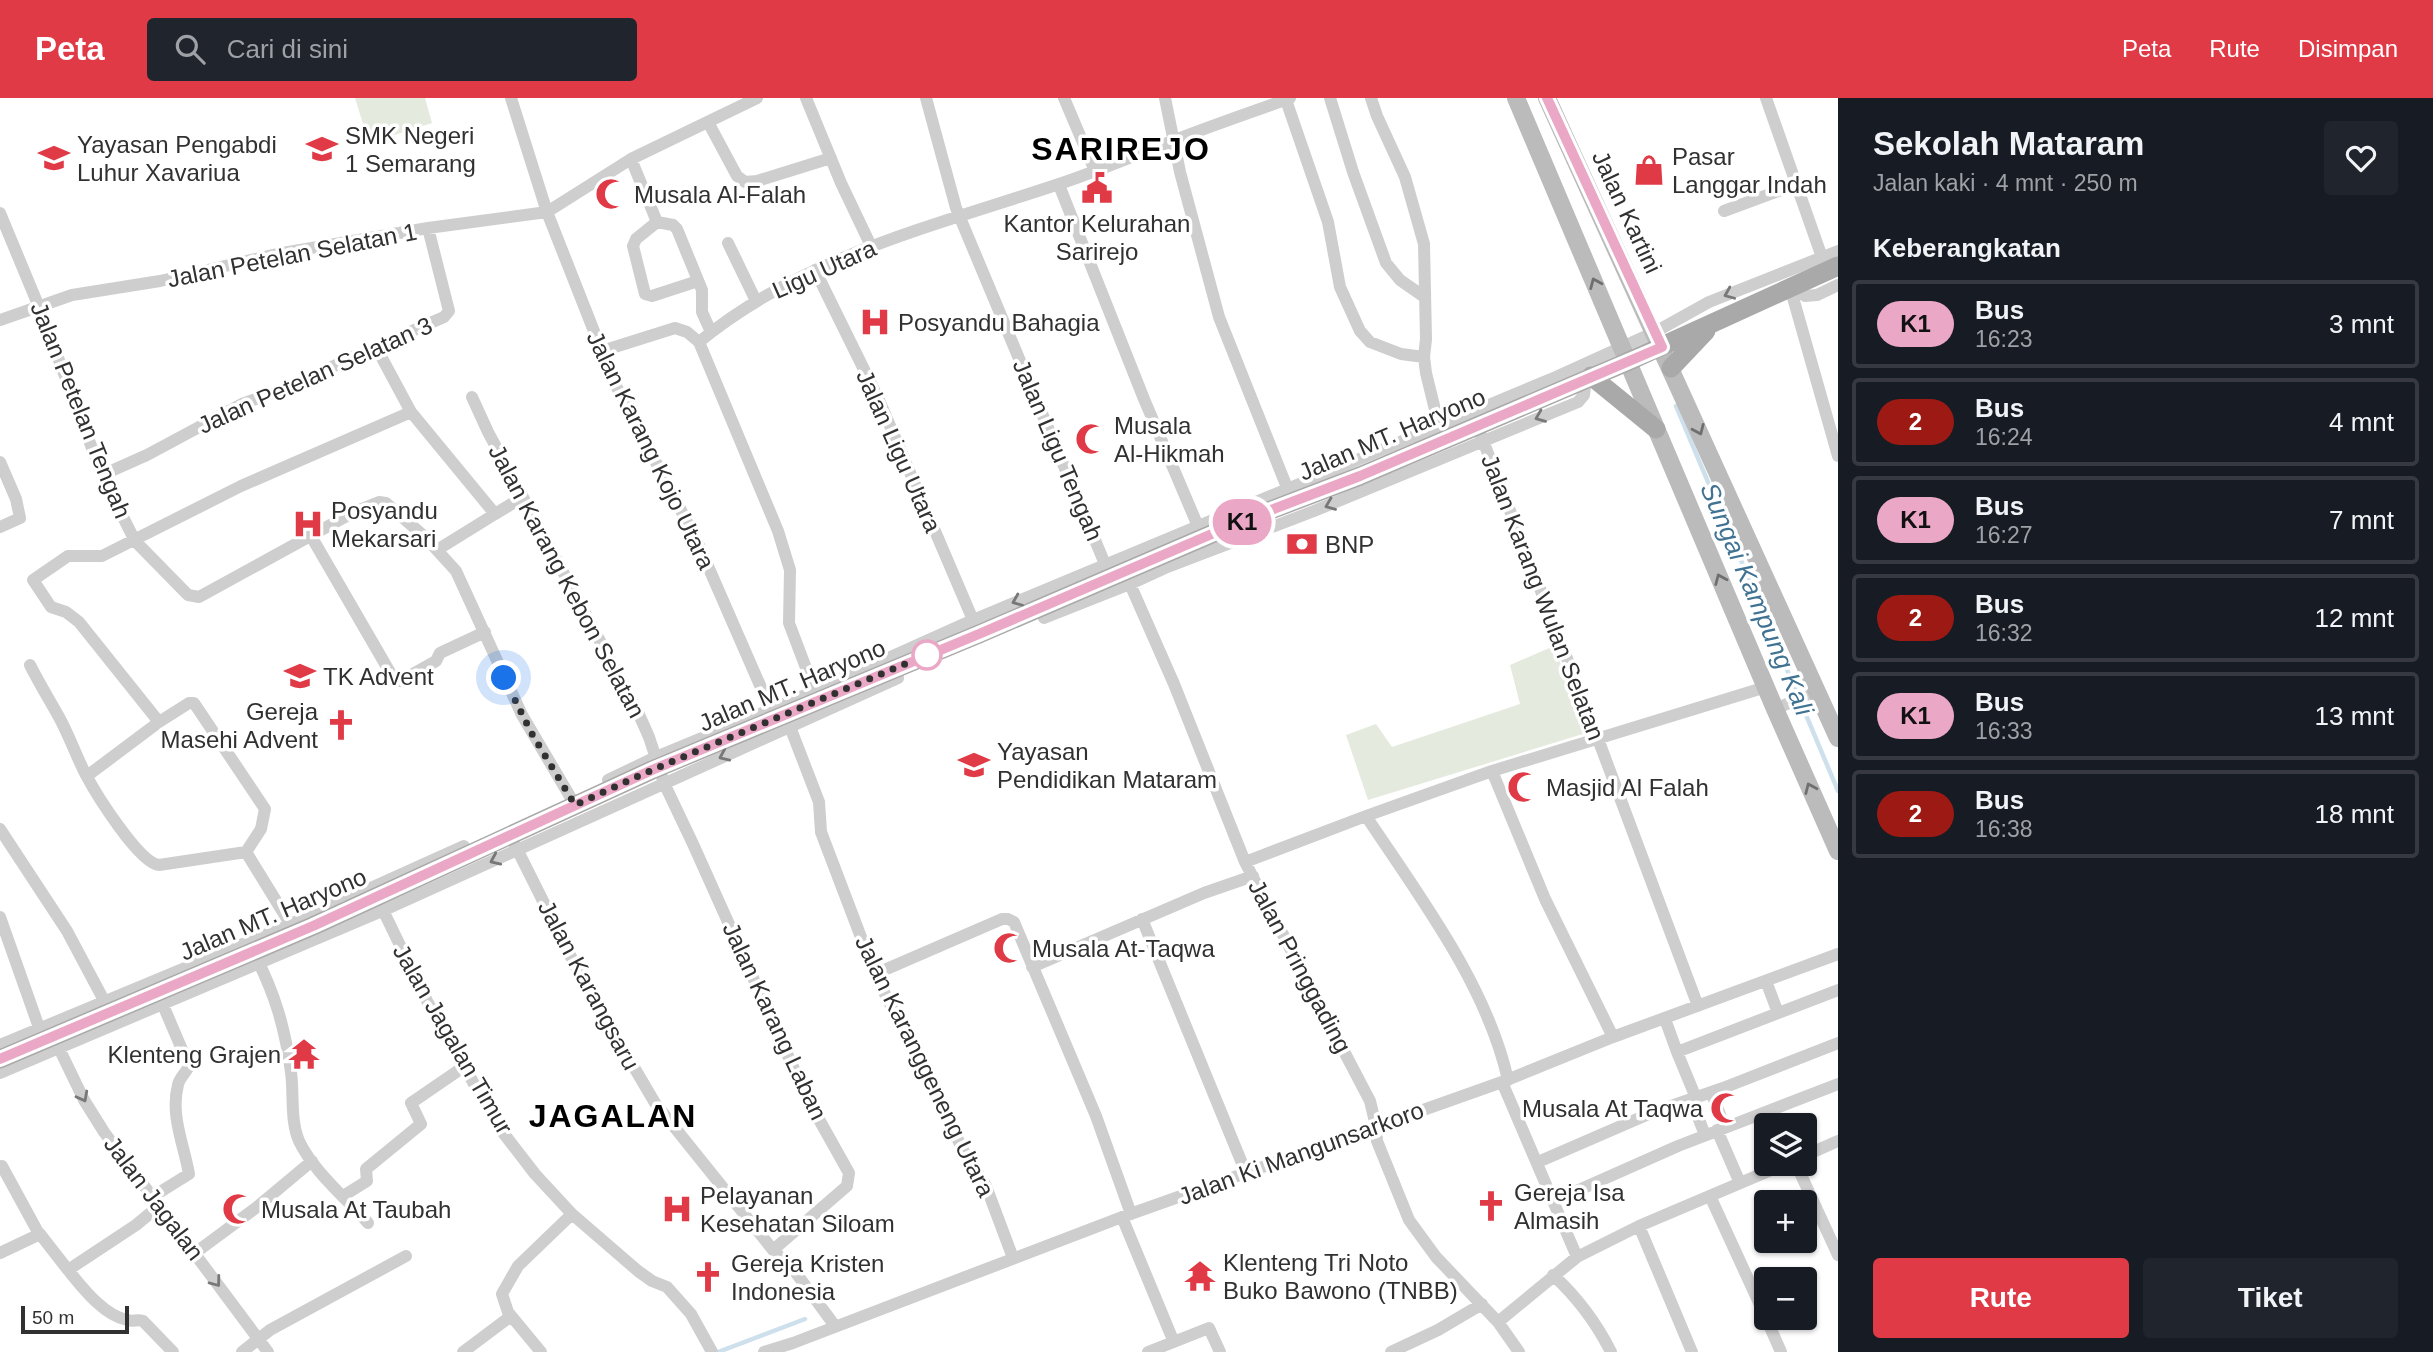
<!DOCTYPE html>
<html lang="id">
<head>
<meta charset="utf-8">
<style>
  body { margin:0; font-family:Helvetica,sans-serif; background:#20242c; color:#f1f3f6; height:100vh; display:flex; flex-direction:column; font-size:26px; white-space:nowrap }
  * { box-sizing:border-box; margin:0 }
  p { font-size:23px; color:#9ea1a6 }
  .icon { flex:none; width:38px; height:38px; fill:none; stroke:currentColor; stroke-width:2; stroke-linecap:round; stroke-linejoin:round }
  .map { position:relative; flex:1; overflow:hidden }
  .side { display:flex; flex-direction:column; background:#171b24; width:595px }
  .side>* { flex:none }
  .badge { padding:0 14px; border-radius:23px; font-size:24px; line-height:46px }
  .tools { position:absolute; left:1754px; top:1015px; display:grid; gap:14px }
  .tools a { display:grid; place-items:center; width:63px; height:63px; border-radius:7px; background:#171b24; box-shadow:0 2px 5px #0004; font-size:35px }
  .scale { position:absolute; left:21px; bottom:18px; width:108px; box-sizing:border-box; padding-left:7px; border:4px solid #313131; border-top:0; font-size:19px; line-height:24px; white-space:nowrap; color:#313131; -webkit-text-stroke:5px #fff; paint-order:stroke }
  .you { position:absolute; width:35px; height:35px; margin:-18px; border:5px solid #fff; border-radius:50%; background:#1a73e8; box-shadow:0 0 0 10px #1a73e833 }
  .map>.badge { position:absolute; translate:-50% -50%; box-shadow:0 0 0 4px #fff }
  h2 { padding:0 35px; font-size:26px; line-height:63px }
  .round { display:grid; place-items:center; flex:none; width:74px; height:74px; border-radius:7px; background:#20242c }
  .summary { display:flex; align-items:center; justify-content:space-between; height:119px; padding:0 35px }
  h1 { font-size:33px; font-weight:700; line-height:52px }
  .cta { display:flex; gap:14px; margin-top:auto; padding:14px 35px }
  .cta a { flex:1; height:80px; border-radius:7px; background:#e13a47; color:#fff; font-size:28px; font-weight:700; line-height:80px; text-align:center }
  .cta a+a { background:#20242c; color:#f1f3f6 }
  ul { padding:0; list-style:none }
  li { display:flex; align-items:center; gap:21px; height:88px; margin:0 14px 10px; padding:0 21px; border:4px solid #363941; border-radius:7px }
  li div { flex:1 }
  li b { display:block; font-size:26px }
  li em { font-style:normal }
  li .badge { min-width:77px; font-weight:700; text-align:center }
  header { display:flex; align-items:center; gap:42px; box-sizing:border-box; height:98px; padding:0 35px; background:#e13a47; color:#fff }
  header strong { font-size:33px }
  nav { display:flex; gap:38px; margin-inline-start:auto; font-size:24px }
  .search { width:490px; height:63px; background:#20242c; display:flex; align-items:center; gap:18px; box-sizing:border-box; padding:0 24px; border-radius:7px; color:#9ea1a6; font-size:26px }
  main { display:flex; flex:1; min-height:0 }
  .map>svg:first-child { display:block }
</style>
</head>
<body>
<header>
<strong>Peta</strong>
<div class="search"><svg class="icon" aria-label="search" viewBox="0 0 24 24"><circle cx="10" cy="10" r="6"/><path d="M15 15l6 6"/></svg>Cari di sini</div>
<nav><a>Peta</a><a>Rute</a><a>Disimpan</a></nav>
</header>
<main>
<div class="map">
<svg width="1838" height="1254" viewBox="0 0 1838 1254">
  <rect width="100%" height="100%" fill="#fff"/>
  <path fill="#e4eadd" d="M 355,0 L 425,0 L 432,25 L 369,45 Z
    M 1554,548 L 1586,635 L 1368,702 L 1346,637 L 1376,626 L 1392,649 L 1520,606 L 1510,567 Z"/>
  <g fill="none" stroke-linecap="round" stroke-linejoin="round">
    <path stroke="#cde0ec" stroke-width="4.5" d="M 1676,308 L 1838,693
      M 718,1254 L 805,1221"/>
    <path stroke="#cecece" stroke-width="12" d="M 511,0 L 547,114 L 614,284 L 697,443 L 773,617
      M 806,0 L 841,85 L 871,148
      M 926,0 L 956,110 L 1105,466 L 1130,486 L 1174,586 L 1245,764 L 1370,1003 L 1376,1028 L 1377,1043 L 1409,1122 L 1436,1159 L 1498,1224 L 1519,1254
      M 1064,0 L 1095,73
      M 1165,0 L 1180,74 L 1219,219 L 1290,397
      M 1330,0 L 1353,74 L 1386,165 L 1400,182 L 1423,198
      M 1371,0 L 1377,18 L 1405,79 L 1424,146 L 1426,241 L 1424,259 L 1426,275 L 1439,328
      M 1766,0 L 1824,165
      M 1286,2 L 1328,124 L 1340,189 L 1360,233 L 1370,244 L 1401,256 L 1424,259
      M 708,24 L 737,78 L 745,84 L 757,83 L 831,60
      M 631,61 L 657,124 L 673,127 L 677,131 L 702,192 L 702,214 L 711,234
      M 1059,87 L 1144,301 L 1200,433
      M 1724,113 L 1797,86
      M 0,115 L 39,209 L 102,377 L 135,443 L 188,497 L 199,499 L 354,414 L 379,404 L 386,405 L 425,439 L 456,473 L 522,617 L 575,707
      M 657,124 L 636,141 L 633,148 L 645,196 L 652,198 L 698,183
      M 728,145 L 756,203
      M 815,172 L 879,302 L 976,529
      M 1794,187 L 1805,198 L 1817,197 L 1838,187
      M 1790,189 L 1838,358
      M 0,222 L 72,197 L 160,183 L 277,156 L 428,130 L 547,114 L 631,61 L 757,0
      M 699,244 C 800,160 933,128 1056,87 C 1096,74 1135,57 1175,42 C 1213,27 1252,14 1290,0
      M 376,249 L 411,314 L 495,416 L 523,399
      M 602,253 L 675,230 L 687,234 L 699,244 L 778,433 L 790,472 L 789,525 L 817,599
      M 472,299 L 488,334 L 637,612 L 649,639 L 664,685 L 693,746 L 807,1000 L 849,1075 L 847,1088 L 773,1152
      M 1477,327 L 1598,641 L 1698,908
      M 0,364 L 16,401 L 20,420 L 0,429
      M 102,377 L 147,357 L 242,306 L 292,288 L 355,258 L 444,219 L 449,213 L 428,130
      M 311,438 L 395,583 L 400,583 L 420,572 L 436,563 L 440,555 L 485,534
      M 437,452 L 495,416
      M 1041,510 L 1044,520 L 1130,486 L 1165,470 L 1314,413 L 1578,304 L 1584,297 L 1586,280
      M 30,567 C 39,585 49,601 59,619 C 69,637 76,658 86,677 C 96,696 139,765 159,767 L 246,754 L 294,832
      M 1775,611 L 1817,593
      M 787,621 L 819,704 L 821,734 L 875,876 L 963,1052 L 986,1088 L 1013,1160
      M 159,624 L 189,605 L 194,605 L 265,711 L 261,731 L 246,754
      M 1492,673 L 1545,801 L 1613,939
      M 87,678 L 159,624 L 79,524 L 66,514 L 51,509 L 33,482 L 68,458 L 102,458 L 241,388 L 411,314
      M 608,682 L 656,659 L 815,593 L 973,522 L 1556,279 L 1655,234 L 1709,204 L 1838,153
      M 1366,718 C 1419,798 1487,887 1508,982
      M 0,731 L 67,833 L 108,910
      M 515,747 L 581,879 L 655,1005 L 773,1152 L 796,1175 L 835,1228
      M 1245,764 L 1366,718 L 1492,673 L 1766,589
      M 380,806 L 428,905 L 498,1028 L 535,1076 L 572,1116 L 638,1173 L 652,1183 L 667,1189 L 691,1216 L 712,1254
      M 0,819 L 42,938
      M 1142,821 L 1246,1075
      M 255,857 C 275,896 285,930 291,974 C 294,996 290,1022 299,1043 C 314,1074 345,1099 368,1125
      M 1032,869 L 1204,795 L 1253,778
      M 875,876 L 1002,821 L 1008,821 L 1014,824 L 1096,1018 L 1131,1116
      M 1766,883 L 1778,915
      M 1665,921 L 1677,954 L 1838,892
      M 56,944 L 84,1002 L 104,1034 L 268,1254
      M 0,947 L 291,826 L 464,748
      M 1677,954 L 1696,1000
      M 0,975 L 382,813 L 898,580 L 894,571
      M 1502,984 L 1577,1159
      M 1711,994 L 1725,1029
      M 1691,1001 L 1705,1037
      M 1717,1032 L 1740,1085
      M 1804,1058 L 1838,1043
      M 1538,1064 L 1651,1015 L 1723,990 L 1838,945
      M 1796,1066 L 1838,1157
      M 2,1068 L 39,1136
      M 343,1098 L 367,1083 L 366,1071 L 421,1026 L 411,1005 L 465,968
      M 1710,1098 L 1766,1220
      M 152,1099 L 189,1076 C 184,1047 170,1017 178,987 C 179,980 186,975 189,968 L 160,900
      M 1554,1103 L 1678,1048 L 1838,986
      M 1122,1119 L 1173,1242
      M 1639,1128 L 1692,1254
      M 0,1155 L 40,1136 L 68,1172 L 136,1127 L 159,1108
      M 195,1155 L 257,1109 L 312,1063
      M 68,1172 C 82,1189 103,1217 127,1222 C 133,1224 137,1221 143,1223 L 173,1254
      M 1553,1177 C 1578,1200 1596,1224 1611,1254
      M 1766,1220 L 1781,1254
      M 1498,1224 L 1577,1159 L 1639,1128 L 1785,1066
      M 242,1254 L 270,1232 L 406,1158
      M 463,1254 L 511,1218
      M 541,1254 L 508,1214 L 502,1196 L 518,1168 L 572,1116
      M 764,1254 L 793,1245 L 1122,1119 L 1502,984 L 1613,939 L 1838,856
      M 1148,1254 L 1209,1230 L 1220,1254
      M 1391,1254 L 1438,1232 L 1482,1206"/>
    <path stroke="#bbb" stroke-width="18" d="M 1516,0 L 1775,611 L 1838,753
      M 1547,0 L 1838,640"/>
    <path stroke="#a9a9a9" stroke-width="19" d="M 1671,270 L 1706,233
      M 1591,278 L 1656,331
      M 0,961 L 313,828 L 652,672 L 979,536 L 1242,423 L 1360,378 L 1627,264 L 1838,168"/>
  </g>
  <defs><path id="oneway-chevron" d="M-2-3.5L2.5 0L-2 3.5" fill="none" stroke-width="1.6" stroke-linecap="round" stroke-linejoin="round" transform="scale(1.75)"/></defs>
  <g stroke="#6f6f6f">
    <use href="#oneway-chevron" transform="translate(1595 185) rotate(-113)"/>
    <use href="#oneway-chevron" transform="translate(1699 332) rotate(66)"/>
    <use href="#oneway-chevron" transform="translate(1720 481) rotate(-113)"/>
    <use href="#oneway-chevron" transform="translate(1810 690) rotate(-114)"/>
  </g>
  <g stroke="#787878">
    <use href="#oneway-chevron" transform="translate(1729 196) rotate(157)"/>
    <use href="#oneway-chevron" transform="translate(1540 319) rotate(158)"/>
    <use href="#oneway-chevron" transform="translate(1330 407) rotate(158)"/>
    <use href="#oneway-chevron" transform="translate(1017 503) rotate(157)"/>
    <use href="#oneway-chevron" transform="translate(724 658) rotate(156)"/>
    <use href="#oneway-chevron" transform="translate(495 762) rotate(156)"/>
    <use href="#oneway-chevron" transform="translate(83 999) rotate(62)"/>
    <use href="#oneway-chevron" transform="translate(216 1184) rotate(53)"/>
  </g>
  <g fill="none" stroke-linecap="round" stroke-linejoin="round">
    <defs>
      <path id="line" d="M 0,961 L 313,828 L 652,672 L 979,536 L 1242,423 L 1360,378 L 1662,249 L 1547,0"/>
    </defs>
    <use href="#line" stroke="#fff" stroke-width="16"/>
    <use href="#line" stroke="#eba7c6" stroke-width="10"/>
    <path stroke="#313131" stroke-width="7" stroke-dasharray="0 12.6" d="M 504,580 L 532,636 L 575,707 L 652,672 L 929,556 L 927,557"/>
  </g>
  <defs>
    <symbol id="school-bare" viewBox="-9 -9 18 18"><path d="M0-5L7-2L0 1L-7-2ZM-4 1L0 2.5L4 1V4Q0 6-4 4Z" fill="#e13a47" stroke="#fff" stroke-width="2.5" paint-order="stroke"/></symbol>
    <symbol id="shop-bare" viewBox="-9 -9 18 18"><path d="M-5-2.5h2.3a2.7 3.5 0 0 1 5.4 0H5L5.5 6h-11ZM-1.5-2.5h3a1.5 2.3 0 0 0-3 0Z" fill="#e13a47" stroke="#fff" stroke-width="2.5" paint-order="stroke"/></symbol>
    <symbol id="civic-bare" viewBox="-9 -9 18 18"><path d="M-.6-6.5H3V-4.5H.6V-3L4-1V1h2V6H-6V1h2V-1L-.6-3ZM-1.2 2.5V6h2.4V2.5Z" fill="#e13a47" stroke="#fff" stroke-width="2.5" paint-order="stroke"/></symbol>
    <symbol id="mosque-bare" viewBox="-9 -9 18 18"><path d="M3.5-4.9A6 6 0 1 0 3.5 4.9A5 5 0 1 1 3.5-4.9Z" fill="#e13a47" stroke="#fff" stroke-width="2.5" paint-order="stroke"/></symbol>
    <symbol id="hospital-bare" viewBox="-9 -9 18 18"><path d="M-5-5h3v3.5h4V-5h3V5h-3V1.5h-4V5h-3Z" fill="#e13a47" stroke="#fff" stroke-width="2.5" paint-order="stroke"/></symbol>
    <symbol id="bank-bare" viewBox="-9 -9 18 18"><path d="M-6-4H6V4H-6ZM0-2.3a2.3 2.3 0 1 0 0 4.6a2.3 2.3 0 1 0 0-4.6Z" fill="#e13a47" stroke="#fff" stroke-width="2.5" paint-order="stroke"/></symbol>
    <symbol id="church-bare" viewBox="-9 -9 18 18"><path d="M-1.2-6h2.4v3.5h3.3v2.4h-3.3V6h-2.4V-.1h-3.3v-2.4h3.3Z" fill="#e13a47" stroke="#fff" stroke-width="2.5" paint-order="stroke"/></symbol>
    <symbol id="temple-bare" viewBox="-9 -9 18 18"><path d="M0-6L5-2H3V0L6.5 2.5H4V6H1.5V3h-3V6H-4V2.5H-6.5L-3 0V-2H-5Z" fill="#e13a47" stroke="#fff" stroke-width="2.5" paint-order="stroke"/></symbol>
  </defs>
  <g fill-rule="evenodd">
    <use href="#school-bare" x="300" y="29" width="44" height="44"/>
    <use href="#school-bare" x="32" y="38" width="44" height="44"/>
    <use href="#shop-bare" x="1627" y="50" width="44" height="44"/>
    <use href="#civic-bare" x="1075" y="68" width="44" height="44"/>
    <use href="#mosque-bare" x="589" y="74" width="44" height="44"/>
    <use href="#hospital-bare" x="853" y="202" width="44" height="44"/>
    <use href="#mosque-bare" x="1069" y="319" width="44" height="44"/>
    <use href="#hospital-bare" x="286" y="404" width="44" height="44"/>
    <use href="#bank-bare" x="1280" y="424" width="44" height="44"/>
    <use href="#school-bare" x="278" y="556" width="44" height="44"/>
    <use href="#church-bare" x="319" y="605" width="44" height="44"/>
    <use href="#school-bare" x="952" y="645" width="44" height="44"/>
    <use href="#mosque-bare" x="1501" y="667" width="44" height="44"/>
    <use href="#mosque-bare" x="987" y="828" width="44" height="44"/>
    <use href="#temple-bare" x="282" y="934" width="44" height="44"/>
    <use href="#mosque-bare" x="1704" y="988" width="44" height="44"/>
    <use href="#church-bare" x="1469" y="1086" width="44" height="44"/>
    <use href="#mosque-bare" x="216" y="1089" width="44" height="44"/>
    <use href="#hospital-bare" x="655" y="1089" width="44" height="44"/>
    <use href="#temple-bare" x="1178" y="1156" width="44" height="44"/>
    <use href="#church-bare" x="686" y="1157" width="44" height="44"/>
  </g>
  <circle fill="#fff" stroke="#eba7c6" stroke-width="3.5" cx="927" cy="557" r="14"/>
  <g text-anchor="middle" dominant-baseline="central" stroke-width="7" stroke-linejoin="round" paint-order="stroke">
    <g font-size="24" fill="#313131" stroke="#fff" text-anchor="start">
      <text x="345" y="37">SMK Negeri<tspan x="345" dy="28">1 Semarang</tspan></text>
      <text x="77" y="46">Yayasan Pengabdi<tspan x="77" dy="28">Luhur Xavariua</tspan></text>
      <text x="1672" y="58">Pasar<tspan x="1672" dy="28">Langgar Indah</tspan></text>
      <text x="634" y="96">Musala Al-Falah</text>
      <text x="1097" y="125" text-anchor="middle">Kantor Kelurahan<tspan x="1097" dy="28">Sarirejo</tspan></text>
      <text x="898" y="224">Posyandu Bahagia</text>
      <text x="1114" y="327">Musala<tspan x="1114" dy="28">Al-Hikmah</tspan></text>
      <text x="331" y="412">Posyandu<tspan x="331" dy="28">Mekarsari</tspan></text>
      <text x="1325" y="446">BNP</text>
      <text x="323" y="578">TK Advent</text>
      <text x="318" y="613" text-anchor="end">Gereja<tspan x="318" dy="28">Masehi Advent</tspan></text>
      <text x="997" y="653">Yayasan<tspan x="997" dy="28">Pendidikan Mataram</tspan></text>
      <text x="1546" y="689">Masjid Al Falah</text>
      <text x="1032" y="850">Musala At-Taqwa</text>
      <text x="281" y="956" text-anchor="end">Klenteng Grajen</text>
      <text x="1703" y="1010" text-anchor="end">Musala At Taqwa</text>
      <text x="1514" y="1094">Gereja Isa<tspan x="1514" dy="28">Almasih</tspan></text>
      <text x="700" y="1097">Pelayanan<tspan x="700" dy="28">Kesehatan Siloam</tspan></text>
      <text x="261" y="1111">Musala At Taubah</text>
      <text x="1223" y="1164">Klenteng Tri Noto<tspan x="1223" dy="28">Buko Bawono (TNBB)</tspan></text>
      <text x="731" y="1165">Gereja Kristen<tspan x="731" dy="28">Indonesia</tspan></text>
    </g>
    <g font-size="24" fill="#313131" stroke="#fff">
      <text transform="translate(1627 114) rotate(65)">Jalan Kartini</text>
      <text transform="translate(292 157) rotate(-11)">Jalan Petelan Selatan 1</text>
      <text transform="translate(824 171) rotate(-24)">Ligu Utara</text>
      <text transform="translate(315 277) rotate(-24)">Jalan Petelan Selatan 3</text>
      <text transform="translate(81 312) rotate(68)">Jalan Petelan Tengah</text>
      <text transform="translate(1392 336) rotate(-23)">Jalan MT. Haryono</text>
      <text transform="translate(651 352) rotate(64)">Jalan Karang Kojo Utara</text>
      <text transform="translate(1058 352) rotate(67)">Jalan Ligu Tengah</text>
      <text transform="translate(899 353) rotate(66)">Jalan Ligu Utara</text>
      <text transform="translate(567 483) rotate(62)">Jalan Karang Kebon Selatan</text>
      <text transform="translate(1543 499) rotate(69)">Jalan Karang Wulan Selatan</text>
      <text transform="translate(792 587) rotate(-23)">Jalan MT. Haryono</text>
      <text transform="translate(273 816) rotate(-23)">Jalan MT. Haryono</text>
      <text transform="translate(1300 868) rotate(62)">Jalan Pringgading</text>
      <text transform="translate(589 887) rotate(62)">Jalan Karangsaru</text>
      <text transform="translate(775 923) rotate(65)">Jalan Karang Laban</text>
      <text transform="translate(453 941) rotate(60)">Jalan Jagalan Timur</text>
      <text transform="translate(925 968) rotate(64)">Jalan Karanggeneng Utara</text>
      <text transform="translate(1301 1055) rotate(-20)">Jalan Ki Mangunsarkoro</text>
      <text transform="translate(154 1100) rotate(53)">Jalan Jagalan</text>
    </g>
    <g font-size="26" font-style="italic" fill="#407292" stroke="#fff">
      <text transform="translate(1757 501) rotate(67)">Sungai Kampung Kali</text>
    </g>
    <g font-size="32" font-weight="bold" letter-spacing="2" fill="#000" stroke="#fff">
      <text x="1121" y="51">SARIREJO</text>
      <text x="613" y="1018">JAGALAN</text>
    </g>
  </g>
</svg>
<div class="tools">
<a><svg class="icon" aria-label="layers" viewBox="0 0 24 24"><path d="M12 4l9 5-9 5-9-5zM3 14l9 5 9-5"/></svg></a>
<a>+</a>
<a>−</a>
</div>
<div class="scale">50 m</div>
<div class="you" style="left:504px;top:580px"></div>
<b class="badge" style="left:1242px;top:424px;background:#eba7c6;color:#111">K1</b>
</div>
<section class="side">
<div class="summary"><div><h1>Sekolah Mataram</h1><p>Jalan kaki · 4 mnt · 250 m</p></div><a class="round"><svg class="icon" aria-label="heart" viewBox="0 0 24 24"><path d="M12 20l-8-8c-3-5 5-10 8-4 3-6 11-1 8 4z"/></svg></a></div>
<h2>Keberangkatan</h2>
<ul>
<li><span class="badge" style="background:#eba7c6;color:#111">K1</span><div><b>Bus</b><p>16:23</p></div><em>3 mnt</em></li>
<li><span class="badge" style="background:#9c1a13;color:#fff">2</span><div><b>Bus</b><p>16:24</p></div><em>4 mnt</em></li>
<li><span class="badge" style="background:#eba7c6;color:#111">K1</span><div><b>Bus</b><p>16:27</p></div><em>7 mnt</em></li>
<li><span class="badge" style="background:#9c1a13;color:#fff">2</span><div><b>Bus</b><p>16:32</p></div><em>12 mnt</em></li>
<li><span class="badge" style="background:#eba7c6;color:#111">K1</span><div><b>Bus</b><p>16:33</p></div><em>13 mnt</em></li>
<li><span class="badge" style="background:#9c1a13;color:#fff">2</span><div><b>Bus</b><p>16:38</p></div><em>18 mnt</em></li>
</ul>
<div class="cta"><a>Rute</a><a>Tiket</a></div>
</section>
</main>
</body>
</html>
